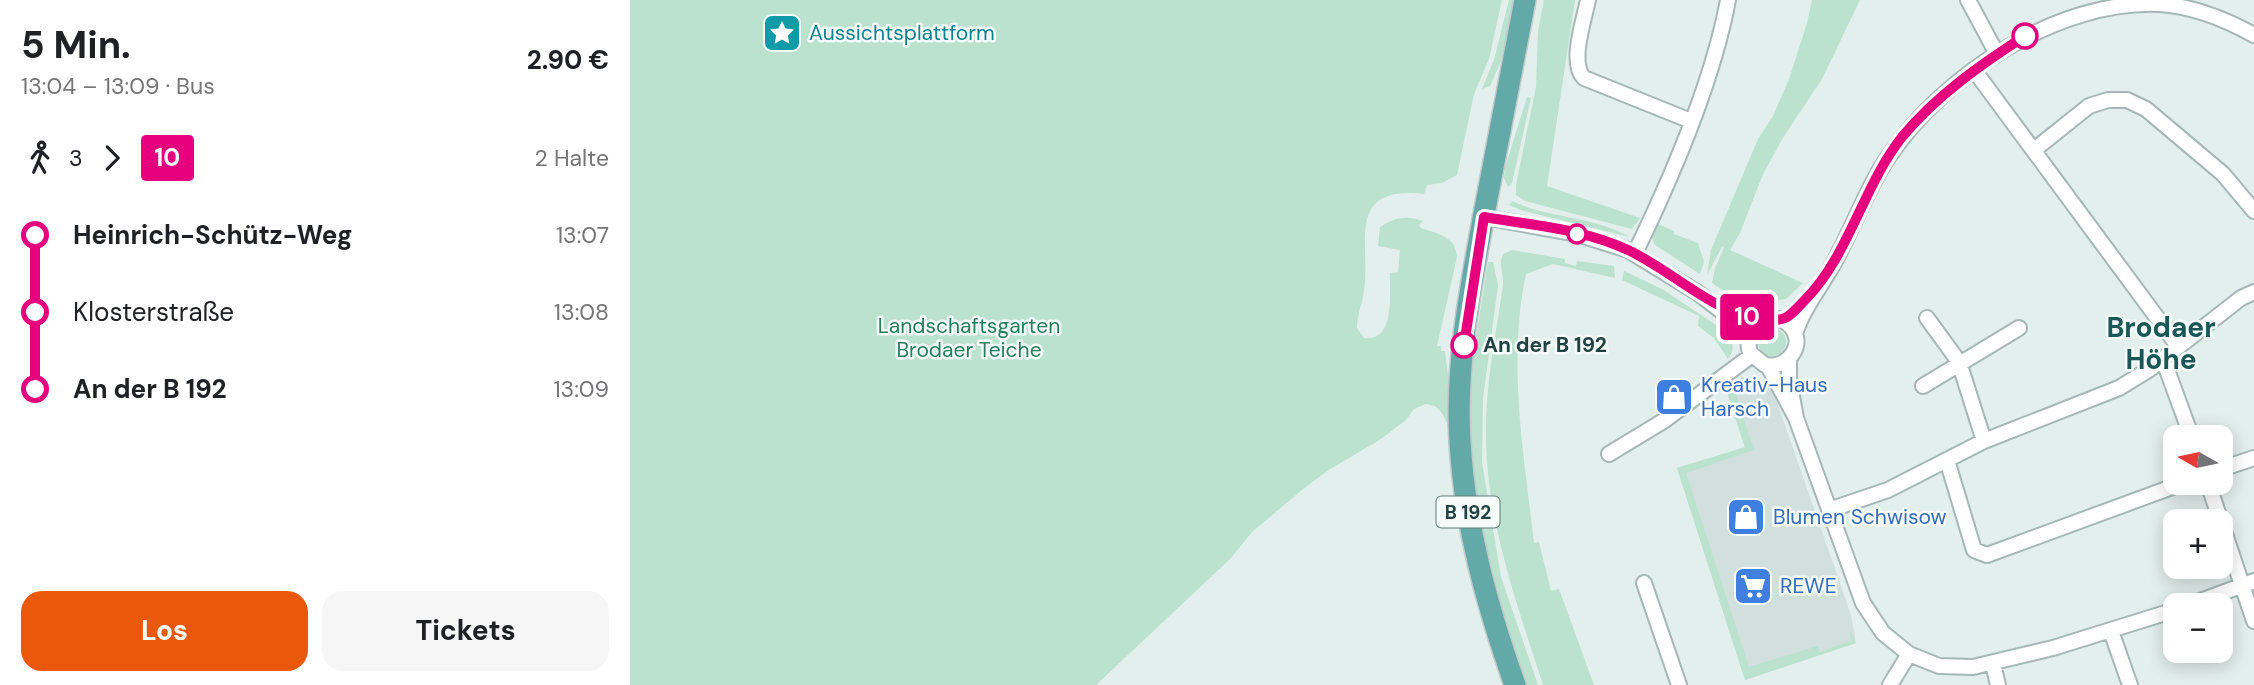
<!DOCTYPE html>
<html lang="de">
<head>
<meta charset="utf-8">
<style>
  body { margin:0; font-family:"DM Sans",sans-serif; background:#f6f6f6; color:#202124; height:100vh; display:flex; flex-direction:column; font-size:26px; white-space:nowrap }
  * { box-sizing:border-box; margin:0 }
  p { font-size:23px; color:#757577 }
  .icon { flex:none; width:38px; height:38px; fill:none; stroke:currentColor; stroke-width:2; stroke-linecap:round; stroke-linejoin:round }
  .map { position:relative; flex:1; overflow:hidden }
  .panel { display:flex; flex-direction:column; background:#fff; width:630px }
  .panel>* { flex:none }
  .badge { padding:0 14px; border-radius:5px; font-size:24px; line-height:46px }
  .needle { width:46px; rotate:279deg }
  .controls { position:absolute; left:1533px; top:425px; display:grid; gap:14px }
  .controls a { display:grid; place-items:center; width:70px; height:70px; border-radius:14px; background:#fff; box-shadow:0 4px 18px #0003; font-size:35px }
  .map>.badge { position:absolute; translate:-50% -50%; box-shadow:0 0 0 4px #fff }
  .legs { display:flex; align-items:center; gap:10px; height:77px; padding:0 21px; font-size:23px }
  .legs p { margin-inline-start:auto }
  .overview { display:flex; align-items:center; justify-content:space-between; height:119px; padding:0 21px }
  h1 { font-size:38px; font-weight:700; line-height:52px }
  .primary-button { display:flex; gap:14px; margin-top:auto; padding:14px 21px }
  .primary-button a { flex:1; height:80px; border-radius:21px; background:#ea580c; color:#fff; font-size:28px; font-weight:700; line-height:80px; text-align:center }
  .primary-button a+a { background:#f6f6f6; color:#202124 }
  ul { padding:0 21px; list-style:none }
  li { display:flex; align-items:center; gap:24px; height:77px; font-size:26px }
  li i { display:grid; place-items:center; width:10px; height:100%; margin:0 9px; background:currentColor }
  li i::after { content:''; width:18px; height:18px; margin:-9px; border:5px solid; border-radius:50%; background:#fff }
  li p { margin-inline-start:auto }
  li:first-child i { background:linear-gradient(#0000 50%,currentColor 0) }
  li:last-child i { background:linear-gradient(currentColor 50%,#0000 0) }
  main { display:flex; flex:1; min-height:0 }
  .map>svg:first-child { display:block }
</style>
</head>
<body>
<main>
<section class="panel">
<div class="overview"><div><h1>5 Min.</h1><p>13:04 – 13:09 · Bus</p></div><b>2.90 €</b></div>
<div class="legs"><svg class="icon" aria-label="walk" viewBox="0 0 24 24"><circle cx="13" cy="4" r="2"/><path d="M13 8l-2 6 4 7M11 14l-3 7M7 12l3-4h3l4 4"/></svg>3<svg class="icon" aria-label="forward" viewBox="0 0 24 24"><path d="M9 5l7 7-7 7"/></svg><b class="badge" style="background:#e6007e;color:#fff">10</b><p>2 Halte</p></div>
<ul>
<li><i style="color:#e6007e"></i><b>Heinrich-Schütz-Weg</b><p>13:07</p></li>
<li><i style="color:#e6007e"></i><span>Klosterstraße</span><p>13:08</p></li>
<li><i style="color:#e6007e"></i><b>An der B 192</b><p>13:09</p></li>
</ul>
<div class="primary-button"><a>Los</a><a>Tickets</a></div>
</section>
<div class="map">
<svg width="1624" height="685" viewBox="0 0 1624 685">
  <rect width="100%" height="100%" fill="#e3efec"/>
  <path fill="#d1dfdd" d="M 1117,377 L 1134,381 L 1142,388 L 1221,615 L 1226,643 L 1115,680 L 1047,468 L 1115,448 L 1095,386 L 1108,378 Z"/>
  <path fill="#bae2ce" d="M 0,0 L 872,0 L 859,59 L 844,94 L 827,175 L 812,183 L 797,185 L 794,194 C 714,185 741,244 734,291 C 732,304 727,315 727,328 L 734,338 C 766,342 759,294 760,273 L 768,272 L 770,250 L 748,246 L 750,227 C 765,217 778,215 793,221 L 789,225 L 791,228 C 808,234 826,236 827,257 L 807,346 L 811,346 L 811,351 L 815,351 L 821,399 L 879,685 L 873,685 C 850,616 828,549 822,476 C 820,453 825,422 805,406 L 796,404 L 784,409 L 776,420 L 751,439 L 697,471 L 672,490 L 622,532 L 600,559 L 466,685 L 0,685 Z
    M 879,0 L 885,0 L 871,61 L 860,86 L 852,89 L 864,60 Z
    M 914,0 L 945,0 L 917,186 L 1010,218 L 1002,229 L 895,201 L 886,195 L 886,185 L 906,87 L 908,31 Z
    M 1182,0 L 1230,0 L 1192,79 L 1154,136 L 1133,174 L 1110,233 L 1100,250 L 1173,283 L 1156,299 L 1121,305 L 1113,304 L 1082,283 L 1085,268 L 1094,248 L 1092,247 L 1077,275 L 1081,250 L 1128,139 L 1143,116 L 1159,79 L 1177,23 Z
    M 897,97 L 901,98 L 882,183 L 878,187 L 874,178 L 875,168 Z
    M 882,201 C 919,219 964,216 1000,237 L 894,211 L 879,205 Z
    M 1028,224 L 1044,231 L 1044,234 L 1068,243 L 1074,262 L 1070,274 L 1025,245 L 1022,238 Z
    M 882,250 L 935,259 L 935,263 L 946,266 L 947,261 L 984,266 L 985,278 L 923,264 L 896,274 C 877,362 894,455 904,543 L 909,542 L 921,591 L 929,589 L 964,685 L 913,685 C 888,608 857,521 856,440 C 855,397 862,354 869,312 C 870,303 872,294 873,285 C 874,274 868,264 873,254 Z
    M 858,262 L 863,262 L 868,285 L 853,399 L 852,462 L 871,577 L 908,685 L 895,685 L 866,604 L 844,491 L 837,414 L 842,363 Z
    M 994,271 L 1032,289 L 1095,331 C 1103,341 1106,349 1098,359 L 1084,338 L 1068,326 L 1069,316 L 992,280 Z
    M1128 342a14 14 0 1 1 28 0a14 14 0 1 1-28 0Z
    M 1113,377 L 1115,382 L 1103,386 L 1124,450 L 1056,473 L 1119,667 L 1188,646 L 1190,652 L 1221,641 L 1220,630 L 1226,643 L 1115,680 L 1047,468 L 1115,447 L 1095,386 Z"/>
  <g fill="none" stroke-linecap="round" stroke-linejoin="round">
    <defs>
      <path id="minor" d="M 958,0 C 954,20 939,63 954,78 L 1061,121
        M 1338,0 L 1367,54
        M 1344,70 L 1548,346
        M 1404,150 L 1459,106 L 1478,100 L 1497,100 L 1516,109 L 1593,174 L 1624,211
        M 854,217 L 947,234 L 998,250 L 1068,293 L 1103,320 L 1118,339
        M 1005,253 C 1041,179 1083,80 1098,0
        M 1095,306 C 1105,311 1114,316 1126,319 C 1137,321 1147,315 1157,323 C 1179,341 1159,370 1135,365 L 1120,353 C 1116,339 1120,327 1132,320
        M 1297,318 L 1329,362 L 1354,441
        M 1165,334 C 1174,305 1195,282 1208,255 C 1225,223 1238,186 1259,156 C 1314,75 1427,0 1529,4 C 1563,6 1595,19 1624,35
        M 1533,359 L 1562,438
        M 1138,366 L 1166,418 L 1159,380 L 1159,360
        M 1293,386 L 1389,328
        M 1166,418 L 1233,603 L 1253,633 L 1279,654 L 1309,666 L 1343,667 L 1423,648 L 1545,610
        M 979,454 L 1035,420 L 1122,355
        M 1317,460 L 1344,550 L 1357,555 L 1553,483
        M 1591,469 L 1624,458
        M 1578,483 L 1624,621
        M 1199,510 L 1258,490 L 1354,441 L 1489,388 L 1520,369 L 1611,298 L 1624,292
        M 1014,583 L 1049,685
        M 1557,606 L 1624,581
        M 1481,631 L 1500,685
        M 1363,664 L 1368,685
        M 1260,685 L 1279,654"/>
      <path id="primary" d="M 885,685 C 857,606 835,526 830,442 C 825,364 841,285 855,209 C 868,140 881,70 895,0"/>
    </defs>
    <use href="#minor" stroke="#a5b8b6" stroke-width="18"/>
    <use href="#primary" stroke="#c1caca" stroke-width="24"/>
    <use href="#minor" stroke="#fff" stroke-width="14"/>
    <use href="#primary" stroke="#63a9a8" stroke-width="21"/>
  </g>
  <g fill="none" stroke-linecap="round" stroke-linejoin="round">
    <defs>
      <path id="line-1" d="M 834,345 L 854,217 C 901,225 954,229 998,250 C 1041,270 1077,308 1124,318 C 1131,320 1149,321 1155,318 C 1162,315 1169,306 1175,300 C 1220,254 1232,188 1272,137 C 1306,96 1350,65 1395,36"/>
    </defs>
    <use href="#line-1" stroke="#fff" stroke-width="16"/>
    <use href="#line-1" stroke="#e6007e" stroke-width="10"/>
  </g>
  <defs>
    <symbol id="sight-square" viewBox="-11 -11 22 22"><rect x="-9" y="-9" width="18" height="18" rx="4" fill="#0f9aa8" stroke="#f5fbf9"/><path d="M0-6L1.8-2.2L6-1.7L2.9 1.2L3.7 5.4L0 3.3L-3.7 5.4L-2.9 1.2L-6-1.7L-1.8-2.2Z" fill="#fff"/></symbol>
    <symbol id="shop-square" viewBox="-11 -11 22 22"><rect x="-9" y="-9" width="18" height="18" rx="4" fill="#3f7fe0" stroke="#f5fbf9"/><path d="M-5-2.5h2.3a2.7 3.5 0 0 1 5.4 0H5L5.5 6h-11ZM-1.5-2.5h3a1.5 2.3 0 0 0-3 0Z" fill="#fff"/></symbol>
    <symbol id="supermarket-square" viewBox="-11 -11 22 22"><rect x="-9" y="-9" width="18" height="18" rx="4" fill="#3f7fe0" stroke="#f5fbf9"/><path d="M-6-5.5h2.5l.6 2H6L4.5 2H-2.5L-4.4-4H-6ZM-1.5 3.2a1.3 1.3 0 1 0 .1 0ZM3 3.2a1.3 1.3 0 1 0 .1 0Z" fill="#fff"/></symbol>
  </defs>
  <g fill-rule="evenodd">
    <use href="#sight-square" x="130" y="11" width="44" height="44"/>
    <use href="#shop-square" x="1022" y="375" width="44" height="44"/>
    <use href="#shop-square" x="1094" y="495" width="44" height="44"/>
    <use href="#supermarket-square" x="1101" y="564" width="44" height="44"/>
  </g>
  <g fill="#fff" stroke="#e6007e" stroke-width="3.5">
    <circle cx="1395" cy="36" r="12"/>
    <circle cx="947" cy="234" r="9"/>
    <circle cx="834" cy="345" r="12"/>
  </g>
  <g text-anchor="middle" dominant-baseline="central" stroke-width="5" stroke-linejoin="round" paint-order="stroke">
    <rect fill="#f5fbf9" stroke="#607a79" stroke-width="2" x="806.5" y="496.5" width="63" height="31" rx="5"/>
    <g font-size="19" font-weight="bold" fill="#204342">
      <text x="838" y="512">B 192</text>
    </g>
    <g font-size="21" fill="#0d838f" stroke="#f5fbf9" text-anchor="start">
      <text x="179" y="33">Aussichtsplattform</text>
    </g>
    <g font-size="21" fill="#257f5d" stroke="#f5fbf9">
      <text x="339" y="326">Landschaftsgarten<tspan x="339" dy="24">Brodaer Teiche</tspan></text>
    </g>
    <g font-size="21" font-weight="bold" fill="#204342" stroke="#f5fbf9" text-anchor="start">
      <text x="853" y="345">An der B 192</text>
    </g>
    <g font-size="21" fill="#366cbe" stroke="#f5fbf9" text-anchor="start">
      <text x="1071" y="385">Kreativ-Haus<tspan x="1071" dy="24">Harsch</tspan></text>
      <text x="1143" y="517">Blumen Schwisow</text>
      <text x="1150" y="586">REWE</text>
    </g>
    <g font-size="28" font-weight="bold" fill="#195857" stroke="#f5fbf9">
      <text x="1531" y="327">Brodaer<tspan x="1531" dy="32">Höhe</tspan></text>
    </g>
  </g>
</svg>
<div class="controls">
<a><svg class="needle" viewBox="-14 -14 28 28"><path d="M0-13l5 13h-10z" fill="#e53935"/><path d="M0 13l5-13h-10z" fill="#757577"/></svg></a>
<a>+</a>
<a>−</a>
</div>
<b class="badge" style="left:1117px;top:317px;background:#e6007e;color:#fff">10</b>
</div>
</main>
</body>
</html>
